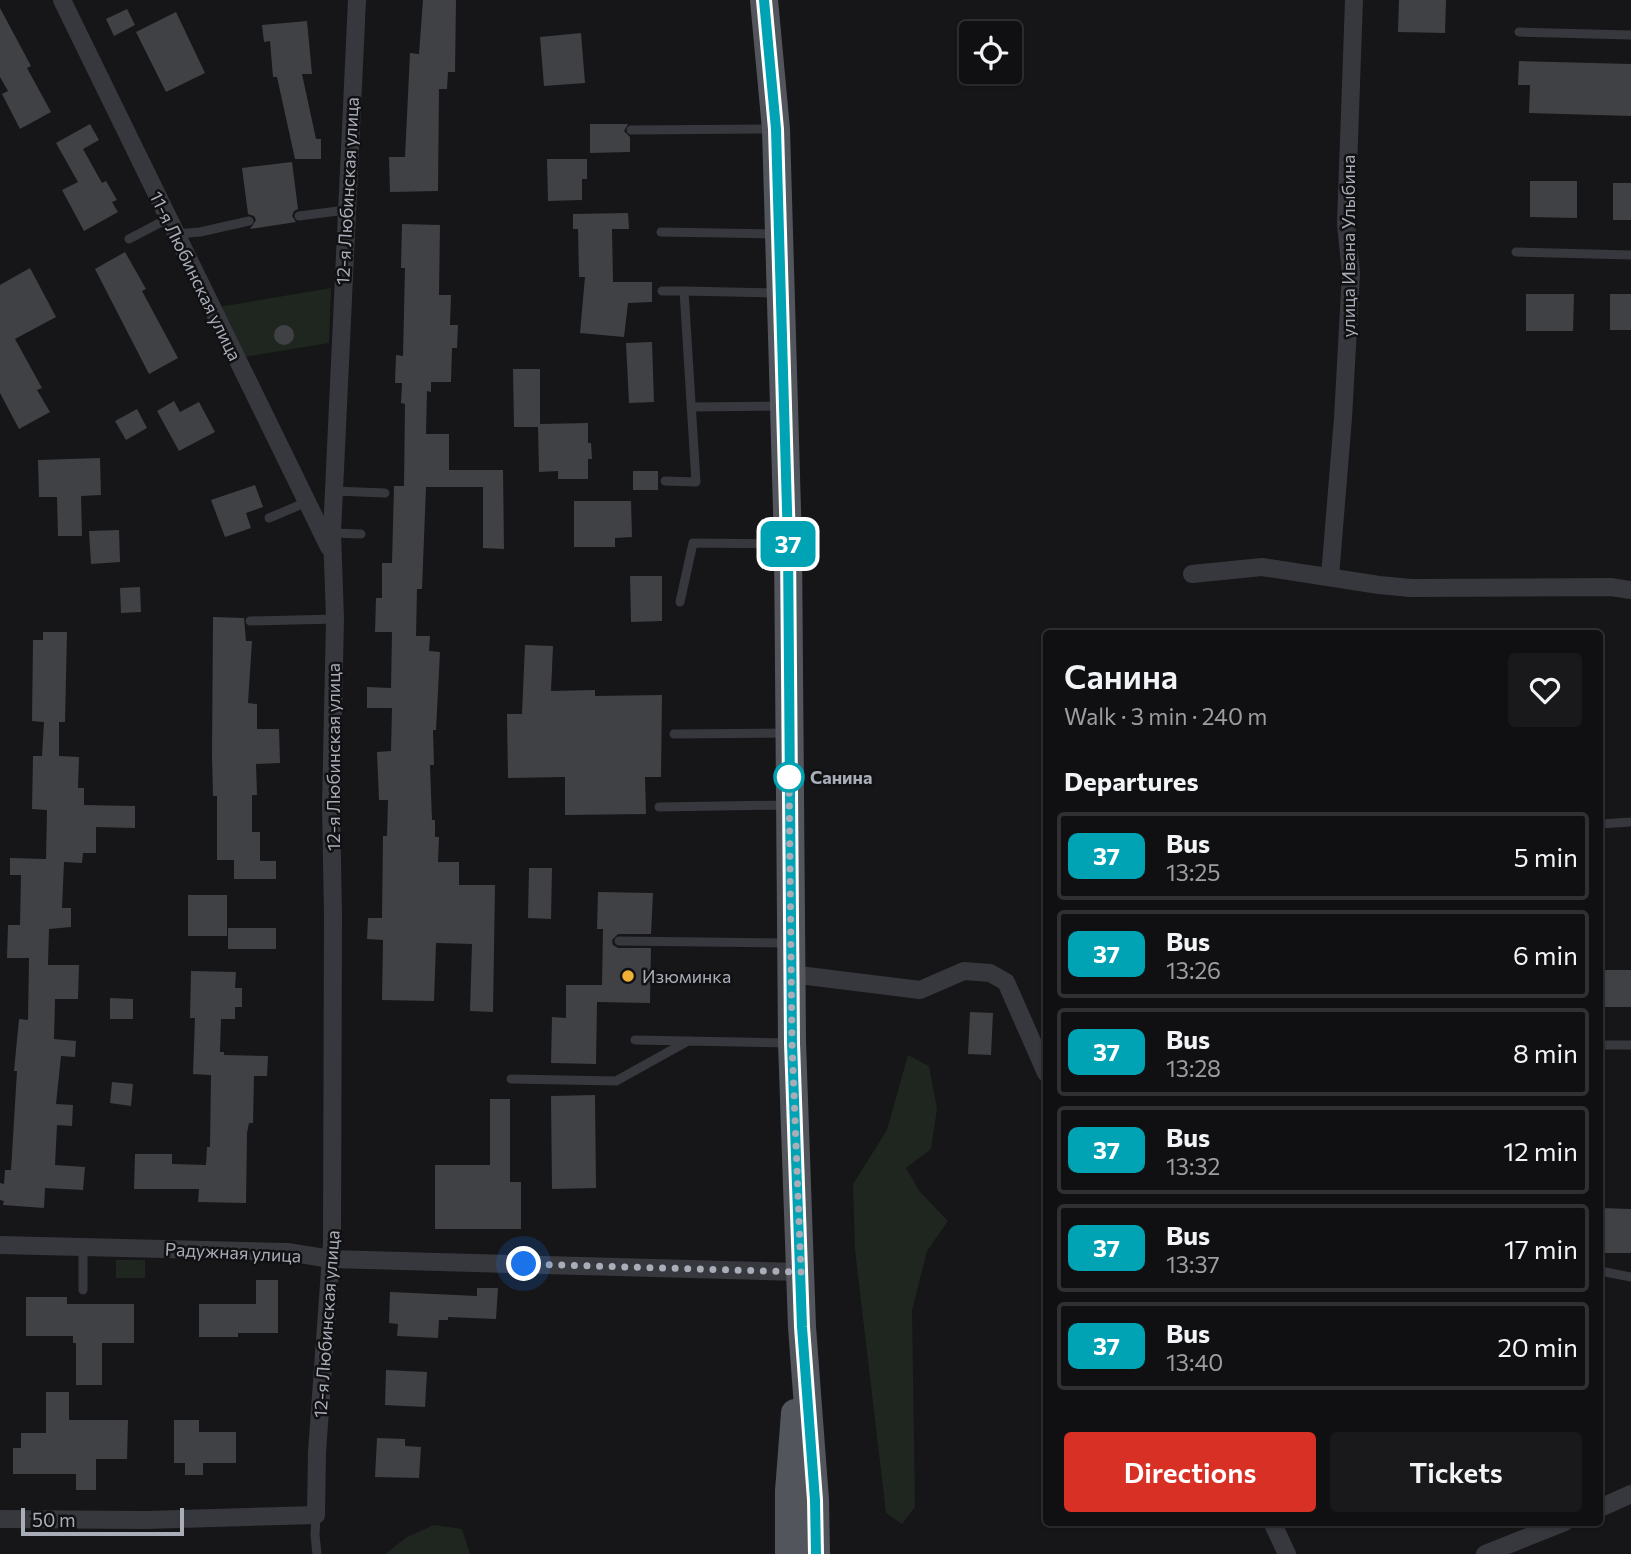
<!DOCTYPE html>
<html lang="en">
<head>
<meta charset="utf-8">
<style>
  body { margin:0; font-family:Commissioner,sans-serif; background:#19191b; color:#f1f3f6; height:100vh; display:flex; flex-direction:column; font-size:26px; white-space:nowrap }
  * { box-sizing:border-box; margin:0 }
  p { font-size:23px; color:#9c9d9f }
  .icon { flex:none; width:38px; height:38px; fill:none; stroke:currentColor; stroke-width:2; stroke-linecap:round; stroke-linejoin:round }
  .map { position:relative; flex:1; overflow:hidden }
  .panel { position:absolute; left:1043px; top:630px; width:560px; height:896px; display:flex; flex-direction:column; background:#101012; border-radius:7px; box-shadow:0 2px 5px #0004,0 0 0 2px #303032 }
  .panel>* { flex:none }
  .badge { padding:0 14px; border-radius:10px; font-size:24px; line-height:46px }
  .buttons { position:absolute; left:959px; top:21px; display:grid; gap:14px }
  .buttons a { display:grid; place-items:center; width:63px; height:63px; border-radius:7px; background:#101012; box-shadow:0 2px 5px #0004,0 0 0 2px #303032; font-size:35px }
  .scale { position:absolute; left:21px; bottom:18px; width:163px; box-sizing:border-box; padding-left:7px; border:4px solid #a8adb8; border-top:0; font-size:19px; line-height:24px; white-space:nowrap; color:#a8adb8; -webkit-text-stroke:5px #111113; paint-order:stroke }
  .you { position:absolute; width:35px; height:35px; margin:-18px; border:5px solid #fff; border-radius:50%; background:#1a73e8; box-shadow:0 0 0 10px #1a73e833 }
  .map>.badge { position:absolute; translate:-50% -50%; box-shadow:0 0 0 4px #fff }
  h2 { padding:0 21px; font-size:26px; line-height:63px }
  .round { display:grid; place-items:center; flex:none; width:74px; height:74px; border-radius:7px; background:#19191b }
  .summary { display:flex; align-items:center; justify-content:space-between; height:119px; padding:0 21px }
  h1 { font-size:33px; font-weight:600; line-height:52px }
  .primary-button { display:flex; gap:14px; margin-top:auto; padding:14px 21px }
  .primary-button a { flex:1; height:80px; border-radius:7px; background:#d93025; color:#fff; font-size:28px; font-weight:600; line-height:80px; text-align:center }
  .primary-button a+a { background:#19191b; color:#f1f3f6 }
  ul { padding:0; list-style:none }
  li { display:flex; align-items:center; gap:21px; height:88px; margin:0 14px 10px; padding:0 7px; border:4px solid #303032; border-radius:7px }
  li div { flex:1 }
  li b { display:block; font-size:26px }
  li em { font-style:normal }
  li .badge { min-width:77px; font-weight:700; text-align:center }
  .map>svg:first-child { display:block }
</style>
</head>
<body>
<div class="map">
<svg width="1631" height="1554" viewBox="0 0 1631 1554">
  <rect width="100%" height="100%" fill="#161618"/>
  <path fill="#1e261f" d="M 331,288 L 329,343 L 243,357 L 219,307 Z
    M 908,1055 L 929,1066 L 937,1109 L 931,1149 L 906,1168 L 920,1192 L 948,1221 L 927,1251 L 912,1310 L 915,1507 L 902,1524 L 886,1513 L 855,1250 L 853,1184 L 887,1130 Z
    M 116,1260 L 145,1260 L 145,1278 L 116,1278 Z
    M 434,1525 L 462,1529 L 470,1554 L 385,1554 L 407,1537 Z"/>
  <path fill="#404145" d="M 423,0 L 456,0 L 455,72 L 448,72 L 447,89 L 439,89 L 438,191 L 390,192 L 389,157 L 405,157 L 410,53 L 419,54 Z
    M 1399,0 L 1446,0 L 1445,33 L 1398,32 Z
    M 0,8 L 31,66 L 27,68 L 51,112 L 20,129 L 2,94 L 8,91 L 0,77 Z
    M 127,9 L 135,25 L 114,36 L 106,19 Z
    M 176,12 L 205,73 L 166,92 L 136,32 Z
    M 307,21 L 312,74 L 302,74 L 316,139 L 321,139 L 321,159 L 295,159 L 277,77 L 273,77 L 270,41 L 264,42 L 262,25 Z
    M 581,33 L 585,83 L 544,86 L 540,37 Z
    M 1519,61 L 1631,64 L 1631,116 L 1529,113 L 1530,85 L 1518,85 Z
    M 90,124 L 99,140 L 83,149 L 102,183 L 106,181 L 117,200 L 112,202 L 118,212 L 84,231 L 62,190 L 78,182 L 56,143 Z
    M 590,124 L 628,124 L 624,131 L 630,137 L 630,152 L 590,153 Z
    M 547,159 L 587,159 L 587,179 L 582,179 L 582,200 L 548,201 Z
    M 292,162 L 298,209 L 294,211 L 292,216 L 296,222 L 250,229 L 256,220 L 254,216 L 248,214 L 242,168 Z
    M 1530,181 L 1577,181 L 1577,218 L 1530,217 Z
    M 1613,183 L 1631,183 L 1631,220 L 1613,220 Z
    M 628,213 L 629,229 L 612,229 L 613,282 L 652,282 L 652,302 L 628,303 L 624,337 L 580,333 L 585,277 L 579,277 L 578,229 L 573,229 L 573,214 Z
    M 402,224 L 440,225 L 439,295 L 451,295 L 450,325 L 458,325 L 457,348 L 452,348 L 451,382 L 431,382 L 431,392 L 427,391 L 426,434 L 449,434 L 449,470 L 503,470 L 504,549 L 483,548 L 483,487 L 426,487 L 422,589 L 417,589 L 416,636 L 430,636 L 429,651 L 440,652 L 436,730 L 433,730 L 434,765 L 430,765 L 432,820 L 435,820 L 435,837 L 439,837 L 438,862 L 459,862 L 459,885 L 495,885 L 493,1012 L 470,1011 L 472,944 L 436,943 L 434,1001 L 382,1000 L 383,940 L 367,939 L 368,918 L 382,918 L 383,836 L 387,836 L 388,800 L 379,800 L 377,752 L 391,751 L 392,708 L 367,708 L 367,687 L 391,688 L 392,632 L 375,632 L 376,598 L 382,598 L 382,563 L 392,563 L 394,486 L 404,486 L 405,404 L 401,403 L 402,383 L 395,383 L 396,355 L 403,356 L 405,268 L 401,268 Z
    M 125,252 L 146,289 L 142,291 L 178,358 L 149,374 L 95,269 Z
    M 30,268 L 56,317 L 15,339 L 42,388 L 37,390 L 50,412 L 19,429 L 0,393 L 0,285 Z
    M 1526,294 L 1574,294 L 1573,331 L 1526,331 Z
    M 1610,294 L 1631,294 L 1631,330 L 1610,330 Z
    M274 335a10 10 0 1 1 20 0a10 10 0 1 1-20 0Z
    M 652,342 L 654,402 L 629,403 L 626,343 Z
    M 513,369 L 540,369 L 540,424 L 588,423 L 588,443 L 591,443 L 592,459 L 588,459 L 588,479 L 558,479 L 558,471 L 539,472 L 538,427 L 514,427 Z
    M 174,401 L 180,412 L 199,402 L 215,432 L 179,451 L 157,411 Z
    M 137,409 L 147,428 L 126,440 L 115,421 Z
    M 100,458 L 101,495 L 81,496 L 82,536 L 58,536 L 57,497 L 39,497 L 38,460 Z
    M 633,471 L 658,471 L 658,490 L 633,490 Z
    M 255,485 L 263,507 L 246,513 L 251,528 L 225,537 L 211,500 Z
    M 574,501 L 631,501 L 632,537 L 615,538 L 615,547 L 574,547 Z
    M 119,530 L 120,562 L 91,564 L 89,531 Z
    M 630,576 L 662,576 L 662,621 L 631,622 Z
    M 140,587 L 141,612 L 121,613 L 120,588 Z
    M 213,617 L 244,618 L 246,641 L 252,641 L 248,703 L 257,704 L 257,729 L 279,729 L 280,763 L 256,764 L 257,795 L 252,795 L 252,832 L 260,832 L 260,861 L 276,861 L 276,879 L 234,879 L 234,860 L 217,860 L 217,796 L 213,796 L 212,756 Z
    M 43,632 L 67,632 L 65,722 L 59,722 L 59,756 L 79,757 L 78,788 L 84,788 L 84,805 L 135,806 L 135,828 L 96,827 L 96,853 L 83,853 L 82,863 L 64,862 L 62,908 L 71,908 L 71,927 L 49,929 L 48,965 L 79,965 L 78,999 L 55,999 L 54,1039 L 76,1041 L 75,1057 L 61,1056 L 56,1104 L 73,1105 L 72,1126 L 57,1125 L 55,1165 L 85,1167 L 83,1190 L 45,1188 L 44,1208 L 3,1205 L 4,1201 L 0,1200 L 0,1183 L 4,1184 L 5,1170 L 11,1170 L 17,1071 L 14,1071 L 19,1019 L 28,1020 L 29,958 L 7,958 L 8,925 L 20,925 L 21,875 L 10,875 L 10,858 L 46,859 L 47,810 L 32,809 L 33,756 L 42,756 L 44,722 L 32,721 L 33,640 L 43,640 Z
    M 525,645 L 553,646 L 551,691 L 595,690 L 595,696 L 662,695 L 661,777 L 645,777 L 646,814 L 565,815 L 565,777 L 508,778 L 507,714 L 522,714 Z
    M 529,868 L 552,868 L 551,919 L 528,918 Z
    M 598,892 L 653,893 L 651,934 L 618,934 L 612,940 L 613,945 L 618,948 L 651,948 L 650,1003 L 597,1002 L 596,1064 L 551,1063 L 552,1017 L 566,1018 L 566,985 L 602,985 L 603,929 L 597,929 Z
    M 188,895 L 227,895 L 227,936 L 188,936 Z
    M 228,928 L 276,928 L 276,949 L 228,949 Z
    M 1600,970 L 1631,970 L 1631,1007 L 1600,1007 Z
    M 191,971 L 236,972 L 235,988 L 242,988 L 242,1007 L 235,1007 L 235,1019 L 221,1019 L 220,1052 L 224,1052 L 224,1055 L 268,1056 L 267,1076 L 254,1076 L 253,1123 L 249,1123 L 247,1133 L 246,1203 L 198,1202 L 199,1189 L 134,1189 L 135,1154 L 172,1154 L 172,1164 L 206,1165 L 207,1147 L 210,1147 L 211,1075 L 193,1074 L 195,1018 L 190,1018 Z
    M 110,998 L 133,999 L 133,1019 L 110,1019 Z
    M 970,1012 L 993,1013 L 991,1055 L 968,1054 Z
    M 112,1082 L 133,1084 L 131,1106 L 110,1103 Z
    M 595,1095 L 596,1188 L 552,1189 L 551,1096 Z
    M 490,1099 L 510,1099 L 510,1182 L 521,1182 L 521,1229 L 435,1229 L 435,1165 L 490,1165 Z
    M 1600,1208 L 1631,1209 L 1631,1253 L 1600,1253 Z
    M 256,1280 L 278,1280 L 278,1333 L 238,1333 L 238,1337 L 199,1337 L 199,1304 L 256,1304 Z
    M 477,1288 L 498,1288 L 496,1319 L 448,1317 L 448,1320 L 439,1320 L 438,1338 L 397,1336 L 398,1324 L 389,1323 L 390,1292 L 477,1296 Z
    M 26,1297 L 67,1297 L 67,1304 L 134,1304 L 134,1343 L 102,1343 L 102,1385 L 76,1385 L 76,1343 L 73,1343 L 73,1336 L 26,1336 Z
    M 386,1370 L 427,1372 L 425,1407 L 385,1405 Z
    M 46,1392 L 69,1392 L 69,1420 L 128,1420 L 127,1459 L 96,1459 L 96,1490 L 76,1490 L 76,1474 L 13,1474 L 13,1448 L 21,1448 L 21,1433 L 46,1433 Z
    M 174,1420 L 199,1420 L 199,1432 L 236,1432 L 236,1463 L 203,1463 L 203,1475 L 185,1475 L 185,1463 L 174,1463 Z
    M 377,1438 L 405,1439 L 405,1446 L 421,1447 L 419,1478 L 375,1477 Z"/>
  <g fill="none" stroke-linecap="round" stroke-linejoin="round">
    <path stroke="#37383d" stroke-width="9" d="M 1519,32 L 1631,35
      M 631,130 L 773,129
      M 299,216 L 346,210
      M 661,232 L 775,234
      M 177,234 L 200,232 L 249,221
      M 129,239 L 169,218
      M 1516,252 L 1631,255
      M 662,291 L 684,291 L 696,482 L 665,481
      M 684,291 L 777,293
      M 691,407 L 781,406
      M 334,491 L 385,493
      M 269,518 L 307,502
      M 332,533 L 361,534
      M 680,602 L 693,543 L 786,544
      M 250,621 L 335,619
      M 674,734 L 785,733
      M 659,807 L 787,805
      M 1600,824 L 1631,822
      M 619,941 L 789,943
      M 635,1040 L 790,1043
      M 1600,1045 L 1631,1045
      M 511,1079 L 616,1081 L 688,1041
      M 83,1247 L 83,1290
      M 1600,1271 L 1631,1277
      M 316,1515 L 315,1535 L 317,1554"/>
    <path stroke="#37383d" stroke-width="18" d="M 62,0 L 329,547
      M 1192,574 L 1262,567 L 1379,585 L 1411,588 L 1611,587 L 1631,590
      M 1330,576 L 1343,418 L 1351,273 L 1346,224 L 1354,0
      M 791,974 L 920,990 L 964,971 L 990,973 L 1006,982 L 1046,1073
      M 0,1245 L 287,1252 L 331,1259 L 801,1272
      M 1600,1508 L 1631,1494
      M 0,1519 L 146,1520 L 316,1515 L 317,1452 L 332,1242 L 333,916 L 331,805 L 335,619 L 332,533 L 357,0
      M 1272,1522 L 1287,1554
      M 1485,1554 L 1565,1522"/>
    <path stroke="#53555c" stroke-width="28" d="M 764,0 L 776,129 L 788,544 L 792,1043 L 802,1327 L 815,1500 L 816,1554
      M 789,1554 L 789,1491 L 795,1413"/>
  </g>
  <g fill="none" stroke-linecap="round" stroke-linejoin="round">
    <defs>
      <path id="line" d="M 764,0 L 776,129 L 788,544 L 792,1043 L 802,1327 L 815,1500 L 816,1554"/>
    </defs>
    <use href="#line" stroke="#fff" stroke-width="16"/>
    <use href="#line" stroke="#00a3b4" stroke-width="10"/>
    <path stroke="#a8adb8" stroke-width="7" stroke-dasharray="0 12.6" d="M 524,1264 L 801,1272 L 792,1043 L 789,777"/>
  </g>
  <circle fill="#fff" stroke="#00a3b4" stroke-width="3.5" cx="789" cy="777" r="14"/>
  <circle fill="#f2b134" stroke="#111113" stroke-width="2.5" cx="628" cy="976" r="7"/>
  <g text-anchor="middle" dominant-baseline="central" stroke-width="5" stroke-linejoin="round" paint-order="stroke">
    <g font-size="18" fill="#a8adb8" stroke="#111113">
      <text transform="translate(347 191) rotate(-87)">12-я Любинская улица</text>
      <text transform="translate(1348 246) rotate(-90)">улица Ивана Улыбина</text>
      <text transform="translate(196 276) rotate(64)">11-я Любинская улица</text>
      <text transform="translate(333 757) rotate(-90)">12-я Любинская улица</text>
      <text transform="translate(233 1252) rotate(3)">Радужная улица</text>
      <text transform="translate(326 1324) rotate(-86)">12-я Любинская улица</text>
    </g>
    <g font-size="18" font-weight="bold" fill="#a8adb8" stroke="#111113" text-anchor="start">
      <text x="810" y="777">Санина</text>
    </g>
    <g font-size="18" fill="#a8adb8" stroke="#111113" text-anchor="start">
      <text x="642" y="976">Изюминка</text>
    </g>
  </g>
</svg>
<div class="buttons">
<a><svg class="icon" aria-label="locate" viewBox="0 0 24 24"><circle cx="12" cy="12" r="6"/><path d="M12 2v4M12 18v4M2 12h4M18 12h4"/></svg></a>
</div>
<div class="scale">50 m</div>
<div class="you" style="left:524px;top:1264px"></div>
<b class="badge" style="left:788px;top:544px;background:#00a3b4;color:#fff">37</b>
<section class="panel">
<div class="summary"><div><h1>Санина</h1><p>Walk · 3 min · 240 m</p></div><a class="round"><svg class="icon" aria-label="heart" viewBox="0 0 24 24"><path d="M12 20l-8-8c-3-5 5-10 8-4 3-6 11-1 8 4z"/></svg></a></div>
<h2>Departures</h2>
<ul>
<li><span class="badge" style="background:#00a3b4;color:#fff">37</span><div><b>Bus</b><p>13:25</p></div><em>5 min</em></li>
<li><span class="badge" style="background:#00a3b4;color:#fff">37</span><div><b>Bus</b><p>13:26</p></div><em>6 min</em></li>
<li><span class="badge" style="background:#00a3b4;color:#fff">37</span><div><b>Bus</b><p>13:28</p></div><em>8 min</em></li>
<li><span class="badge" style="background:#00a3b4;color:#fff">37</span><div><b>Bus</b><p>13:32</p></div><em>12 min</em></li>
<li><span class="badge" style="background:#00a3b4;color:#fff">37</span><div><b>Bus</b><p>13:37</p></div><em>17 min</em></li>
<li><span class="badge" style="background:#00a3b4;color:#fff">37</span><div><b>Bus</b><p>13:40</p></div><em>20 min</em></li>
</ul>
<div class="primary-button"><a>Directions</a><a>Tickets</a></div>
</section>
</div>
</body>
</html>
